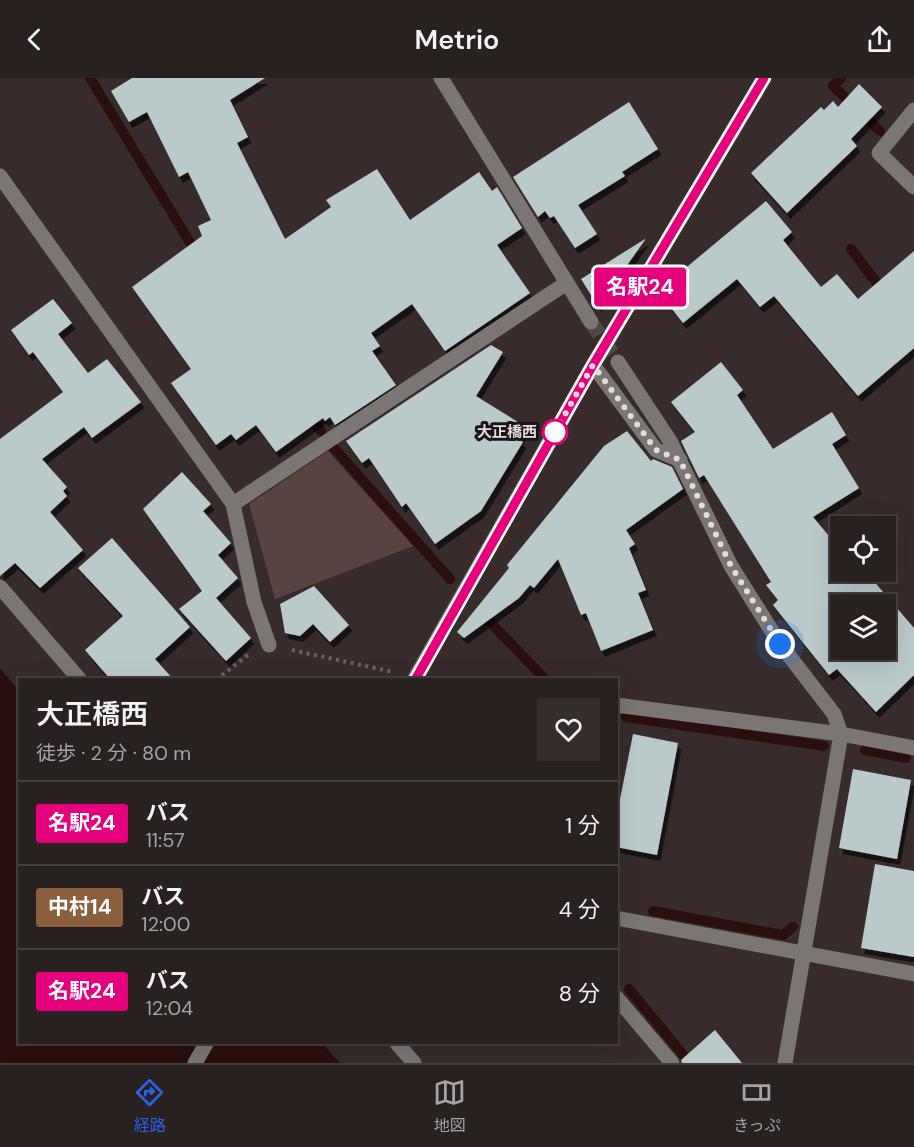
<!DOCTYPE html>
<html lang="ja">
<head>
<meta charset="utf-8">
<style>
  body { margin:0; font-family:"DM Sans","Noto Sans JP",sans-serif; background:#352e2d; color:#f1f3f6; height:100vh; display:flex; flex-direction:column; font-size:22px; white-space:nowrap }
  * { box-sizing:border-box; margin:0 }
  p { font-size:20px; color:#a5a3a5 }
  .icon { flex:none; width:33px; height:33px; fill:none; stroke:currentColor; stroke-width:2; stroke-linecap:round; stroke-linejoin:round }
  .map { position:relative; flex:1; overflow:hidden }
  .panel { position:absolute; left:18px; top:600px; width:600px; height:366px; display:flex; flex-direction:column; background:#292120; border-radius:0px; box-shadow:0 6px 24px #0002,0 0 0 2px #453e3e }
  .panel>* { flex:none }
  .badge { padding:0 12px; border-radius:4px; font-size:21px; line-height:39px }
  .buttons { position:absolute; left:830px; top:438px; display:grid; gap:12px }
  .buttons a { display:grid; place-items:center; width:66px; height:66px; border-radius:0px; background:#292120; box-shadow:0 6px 24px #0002,0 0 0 2px #453e3e; font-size:30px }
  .you { position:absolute; width:30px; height:30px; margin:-15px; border:4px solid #fff; border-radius:50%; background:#1a73e8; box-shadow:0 0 0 9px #1a73e833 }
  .map>.badge { position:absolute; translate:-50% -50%; box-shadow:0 0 0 3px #fff }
  .round { display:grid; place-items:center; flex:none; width:63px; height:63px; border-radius:0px; background:#352e2d }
  .summary { display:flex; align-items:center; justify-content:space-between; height:102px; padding:0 18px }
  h1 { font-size:28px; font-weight:600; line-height:45px }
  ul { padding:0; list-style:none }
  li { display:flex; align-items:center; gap:18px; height:84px; padding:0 18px; border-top:2px solid #453e3e }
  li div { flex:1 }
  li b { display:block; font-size:22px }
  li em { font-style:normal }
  li .badge { min-width:66px; font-weight:700; text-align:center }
  header { display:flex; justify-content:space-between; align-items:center; height:78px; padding:0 18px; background:#292120; font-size:27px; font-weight:600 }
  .tabs { display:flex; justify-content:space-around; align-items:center; height:84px; border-top:2px solid #453e3e; background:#292120; font-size:16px; color:#a5a3a5 }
  .tabs a { display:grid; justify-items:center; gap:3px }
  .tabs .on { color:#2563eb }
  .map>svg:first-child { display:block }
</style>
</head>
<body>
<header><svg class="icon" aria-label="back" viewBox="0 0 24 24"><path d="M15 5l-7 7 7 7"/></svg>Metrio<svg class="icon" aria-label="share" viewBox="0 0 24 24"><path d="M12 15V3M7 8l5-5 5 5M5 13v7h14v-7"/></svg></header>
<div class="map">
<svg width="914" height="985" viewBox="0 0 914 985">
  <defs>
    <filter id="shadow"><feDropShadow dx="3.5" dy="6" stdDeviation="0" flood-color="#0009"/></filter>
  </defs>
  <rect width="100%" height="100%" fill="#372c2b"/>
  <path fill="#584342" d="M 328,373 L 413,468 L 275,521 L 249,426 Z"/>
  <path fill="#2b0e0e" d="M 0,590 L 19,613 L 20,964 L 322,965 L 340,985 L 0,985 Z"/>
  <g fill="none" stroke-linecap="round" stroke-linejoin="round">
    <path stroke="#2b0e0e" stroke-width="10" d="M 90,0 L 197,176
      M 841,0 L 833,8 L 880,53
      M 851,171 L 885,216
      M 305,335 L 321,353
      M 333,369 L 450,501
      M 489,543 L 546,602
      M 626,639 L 824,668
      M 865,672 L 906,680
      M 653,833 L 783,857 L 793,849
      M 629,911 L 690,985"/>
  </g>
  <path fill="#bac9ca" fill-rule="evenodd" filter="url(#shadow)" d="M 132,0 L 265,0 L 230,22 L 248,59 L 237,65 L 285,161 L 331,129 L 326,122 L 377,91 L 410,142 L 479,94 L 492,113 L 497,109 L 522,150 L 497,167 L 530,215 L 445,273 L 412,226 L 371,255 L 380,268 L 372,273 L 396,307 L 335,347 L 330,339 L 325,343 L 323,340 L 276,374 L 256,347 L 236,362 L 231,356 L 216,367 L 171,305 L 191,291 L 132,209 L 202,158 L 198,148 L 211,142 L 188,94 L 179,99 L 147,34 L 129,44 L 111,13 Z
    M 859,6 L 882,29 L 851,61 L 857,68 L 787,135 L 751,95 L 821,29 L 824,32 L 833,23 L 838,29 Z
    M 629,24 L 658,71 L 622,94 L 625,98 L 578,127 L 597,156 L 575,170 L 554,138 L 550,140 L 545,133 L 538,139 L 513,99 Z
    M 766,123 L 792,154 L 783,162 L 821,209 L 837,196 L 858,221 L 914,173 L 914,270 L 858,318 L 774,218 L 760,229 L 737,201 L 683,245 L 658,213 Z
    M 645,161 L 645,162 L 598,228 L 581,201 Z
    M 53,221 L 72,245 L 58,256 L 88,295 L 107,281 L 141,324 L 92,360 L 84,349 L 42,381 L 67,409 L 63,413 L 67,418 L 50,434 L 83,472 L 40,510 L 15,485 L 0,498 L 0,361 L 63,314 L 33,274 L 29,277 L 11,252 Z
    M 491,267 L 503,274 L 476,318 L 526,349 L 519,362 L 523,364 L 481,433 L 435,466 L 406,425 L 402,429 L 369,380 L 362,385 L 346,363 Z
    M 721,284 L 743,312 L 737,317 L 773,371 L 832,334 L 846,357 L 832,366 L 859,410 L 813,439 L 840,471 L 840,494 L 866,494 L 914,550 L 914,597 L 876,634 L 837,591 L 829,597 L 773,527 L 778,522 L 766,507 L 771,504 L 704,397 L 699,400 L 681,363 L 695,354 L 671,324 ZM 840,526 L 885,526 L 885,572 L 840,572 Z
    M 627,353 L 651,383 L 653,381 L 672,389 L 683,411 L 626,452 L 635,466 L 629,470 L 646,512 L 638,515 L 653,552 L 601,573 L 586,535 L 581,537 L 558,481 L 534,510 L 530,507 L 519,520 L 464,560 L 457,554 L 509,490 L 507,487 L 604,368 Z
    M 182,394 L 211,426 L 203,433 L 231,465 L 218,477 L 238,500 L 216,520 L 251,560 L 226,583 L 179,531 L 202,513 L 143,431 Z
    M 112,460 L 190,549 L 155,581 L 174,602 L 111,602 L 85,572 L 123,538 L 78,490 Z
    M 314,508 L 349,547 L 330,564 L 313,546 L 300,558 L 285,555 L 280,526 Z
    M 633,656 L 678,665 L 657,777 L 616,769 L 616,741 Z
    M 853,691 L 911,702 L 897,781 L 839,770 Z
    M 875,786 L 914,793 L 914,879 L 861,870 Z
    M 715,952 L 742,985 L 682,985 L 681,982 Z"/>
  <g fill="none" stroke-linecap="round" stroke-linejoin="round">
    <path stroke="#514646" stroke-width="15" stroke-dasharray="15 8" stroke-linecap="butt" d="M 591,244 L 618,284"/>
    <path stroke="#6c6261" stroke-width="4" stroke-dasharray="3 4.5" stroke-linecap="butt" d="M 292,572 L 393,594
      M 216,602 L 249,576"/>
    <path stroke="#7b7574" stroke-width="15" d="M 441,0 L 591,244
      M 914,32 L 879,75 L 914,109
      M 0,98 L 233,426 L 254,524 L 269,567
      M 618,284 L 670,363 L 731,488 L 780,566 L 834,636 L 841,656 L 785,985
      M 593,287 L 656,372 L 680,382
      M 233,426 L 565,206
      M 0,509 L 80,602
      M 414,602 L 593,287 L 764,0
      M 616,627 L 841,656 L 914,670
      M 616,840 L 914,896
      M 616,919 L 672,985
      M 396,964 L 414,985
      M 195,985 L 207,964"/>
  </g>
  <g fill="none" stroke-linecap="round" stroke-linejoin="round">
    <defs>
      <path id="line" d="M 415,602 L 593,287 L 764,0"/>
    </defs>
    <use href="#line" stroke="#fff" stroke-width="14"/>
    <use href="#line" stroke="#e6007e" stroke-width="9"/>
    <path stroke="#e4dcdc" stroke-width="6" stroke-dasharray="0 10.8" d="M 555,354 L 593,287 L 656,372 L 680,382 L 731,488 L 780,566"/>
  </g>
  <circle fill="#fff" stroke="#e6007e" stroke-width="3" cx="555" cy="354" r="12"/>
  <g text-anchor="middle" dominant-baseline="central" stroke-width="6" stroke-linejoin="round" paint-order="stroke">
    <g font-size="15" font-weight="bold" fill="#e4dcdc" stroke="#1b1615" text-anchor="end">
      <text x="537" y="354">大正橋西</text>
    </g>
  </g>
</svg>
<div class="buttons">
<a><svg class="icon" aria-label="locate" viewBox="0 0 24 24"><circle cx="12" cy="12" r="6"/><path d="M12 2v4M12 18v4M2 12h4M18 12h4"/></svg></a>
<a><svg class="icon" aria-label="layers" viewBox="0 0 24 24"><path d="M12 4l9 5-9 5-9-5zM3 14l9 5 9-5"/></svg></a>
</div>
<div class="you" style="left:780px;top:566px"></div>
<b class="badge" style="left:640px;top:209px;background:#e6007e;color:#fff">名駅24</b>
<section class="panel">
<div class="summary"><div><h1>大正橋西</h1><p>徒歩 · 2 分 · 80 m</p></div><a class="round"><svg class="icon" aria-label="heart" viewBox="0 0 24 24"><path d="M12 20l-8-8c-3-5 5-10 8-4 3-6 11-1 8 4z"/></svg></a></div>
<ul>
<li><span class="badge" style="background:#e6007e;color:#fff">名駅24</span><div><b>バス</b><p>11:57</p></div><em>1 分</em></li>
<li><span class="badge" style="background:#8b5e3c;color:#fff">中村14</span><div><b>バス</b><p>12:00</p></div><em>4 分</em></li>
<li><span class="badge" style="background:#e6007e;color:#fff">名駅24</span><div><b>バス</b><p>12:04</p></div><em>8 分</em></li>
</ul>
</section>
</div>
<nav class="tabs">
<a class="on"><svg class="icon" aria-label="directions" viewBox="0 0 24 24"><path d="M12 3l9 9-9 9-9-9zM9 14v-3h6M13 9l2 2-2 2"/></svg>経路</a>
<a><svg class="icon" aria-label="map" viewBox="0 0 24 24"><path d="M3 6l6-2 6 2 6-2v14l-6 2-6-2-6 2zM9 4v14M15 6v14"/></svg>地図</a>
<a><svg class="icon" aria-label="tickets" viewBox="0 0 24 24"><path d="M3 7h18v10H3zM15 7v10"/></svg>きっぷ</a>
</nav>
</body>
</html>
